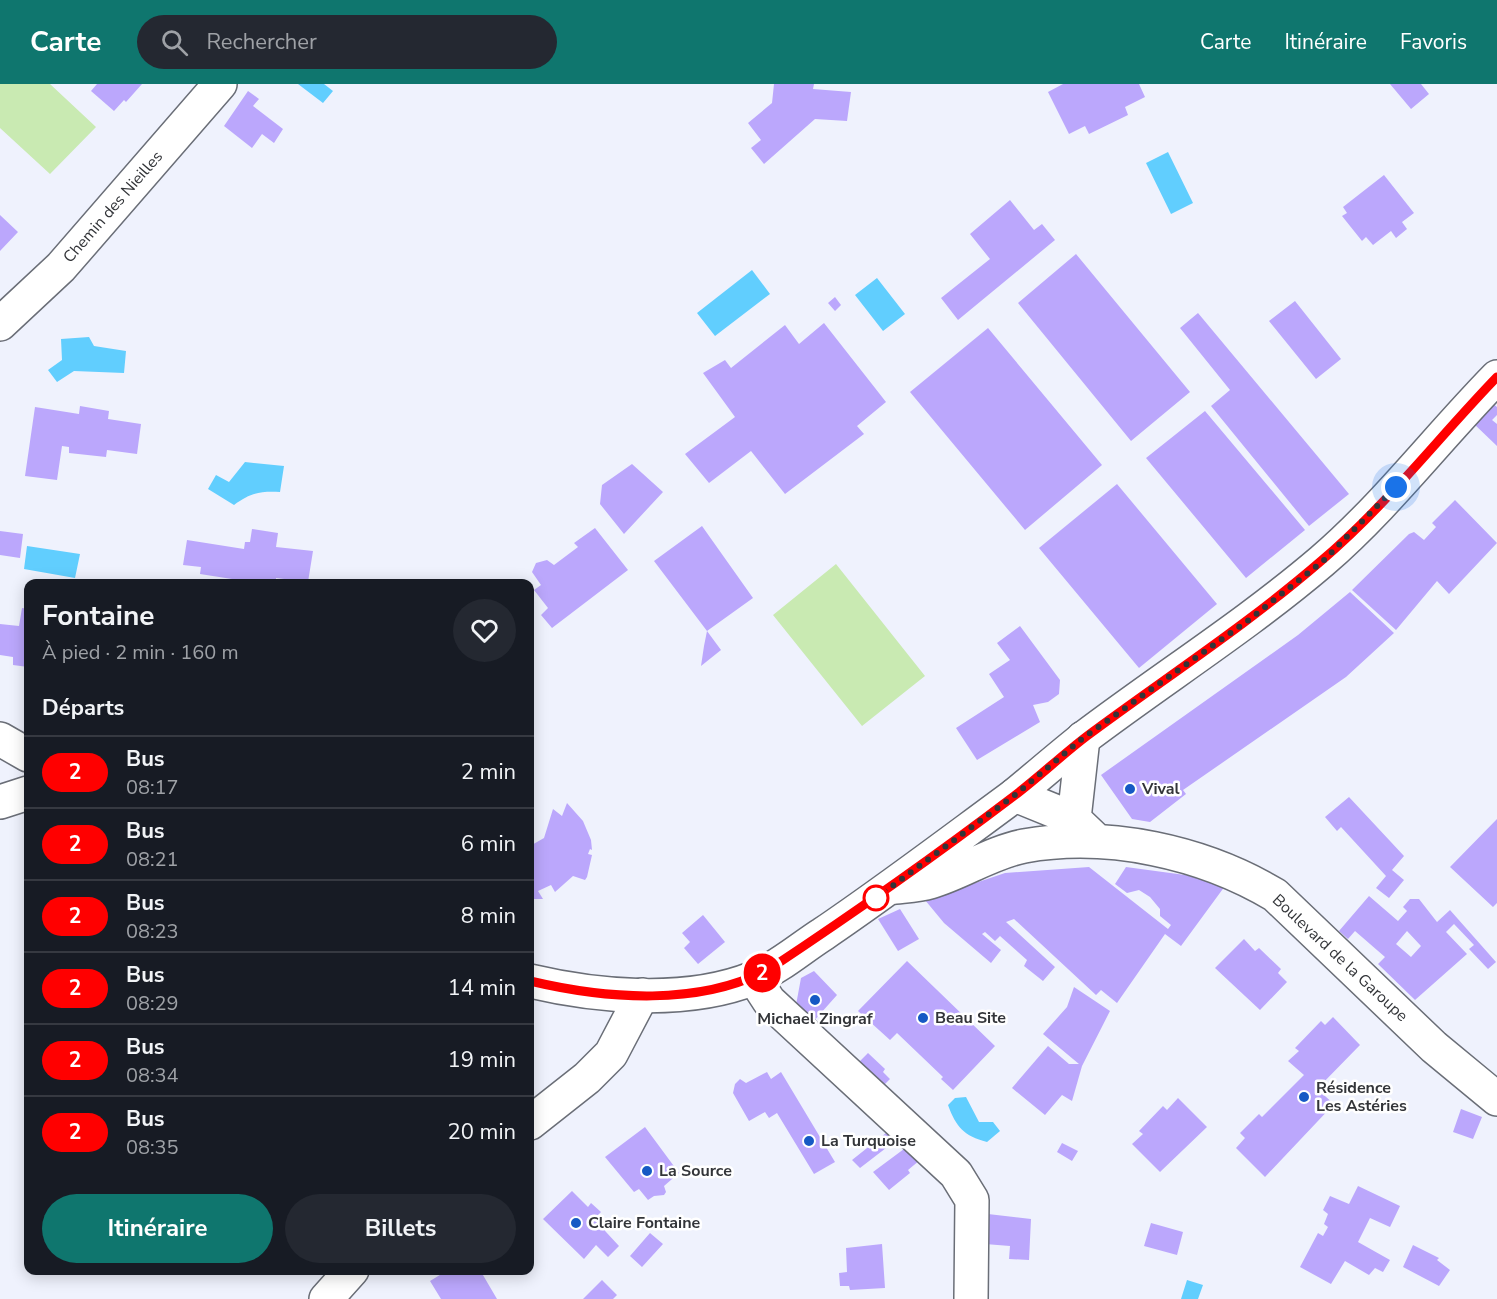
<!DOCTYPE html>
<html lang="fr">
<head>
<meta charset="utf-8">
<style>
  body { margin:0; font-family:"Nunito Sans",sans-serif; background:#242831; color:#f1f3f6; height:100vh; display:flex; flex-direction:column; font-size:22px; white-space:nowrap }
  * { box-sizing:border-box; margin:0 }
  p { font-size:20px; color:#9ea1a6 }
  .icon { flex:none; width:33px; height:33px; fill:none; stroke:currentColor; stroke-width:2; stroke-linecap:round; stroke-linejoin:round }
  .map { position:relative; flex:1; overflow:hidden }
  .side { position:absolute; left:24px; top:495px; width:510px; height:696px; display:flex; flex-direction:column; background:#171b24; border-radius:12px; box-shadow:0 3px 15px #0003 }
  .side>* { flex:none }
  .badge { padding:0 12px; border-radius:20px; font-size:21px; line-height:39px }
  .you { position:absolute; width:30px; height:30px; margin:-15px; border:4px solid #fff; border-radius:50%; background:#1a73e8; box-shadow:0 0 0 9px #1a73e833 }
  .map>.badge { position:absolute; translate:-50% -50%; box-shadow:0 0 0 3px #fff }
  h2 { padding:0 18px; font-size:22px; line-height:54px }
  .round { display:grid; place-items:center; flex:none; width:63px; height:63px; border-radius:32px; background:#242831 }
  .head { display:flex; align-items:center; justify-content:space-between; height:102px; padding:0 18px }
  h1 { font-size:28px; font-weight:700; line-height:45px }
  .action { display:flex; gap:12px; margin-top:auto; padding:12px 18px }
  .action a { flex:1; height:69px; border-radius:36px; background:#0f766e; color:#fff; font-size:24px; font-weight:700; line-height:69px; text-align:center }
  .action a+a { background:#242831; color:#f1f3f6 }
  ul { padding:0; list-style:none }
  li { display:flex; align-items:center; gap:18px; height:72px; padding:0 18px; border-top:2px solid #363941 }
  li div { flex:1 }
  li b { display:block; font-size:22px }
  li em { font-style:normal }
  li .badge { min-width:66px; font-weight:700; text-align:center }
  header { display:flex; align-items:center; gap:36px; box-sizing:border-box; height:84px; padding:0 30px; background:#0f766e; color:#fff }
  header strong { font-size:28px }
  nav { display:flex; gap:33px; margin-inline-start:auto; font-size:21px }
  .search { width:420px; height:54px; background:#242831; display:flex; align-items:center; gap:15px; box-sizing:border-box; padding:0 21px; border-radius:33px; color:#9ea1a6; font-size:22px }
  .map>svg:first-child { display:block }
</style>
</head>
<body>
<header>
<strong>Carte</strong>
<div class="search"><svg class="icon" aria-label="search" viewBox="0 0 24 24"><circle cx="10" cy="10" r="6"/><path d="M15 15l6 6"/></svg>Rechercher</div>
<nav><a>Carte</a><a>Itinéraire</a><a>Favoris</a></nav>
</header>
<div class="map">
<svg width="1497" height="1215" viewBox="0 0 1497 1215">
  <rect width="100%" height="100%" fill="#eff2fd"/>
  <path fill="#c9eab2" d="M 0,0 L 50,0 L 96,43 L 50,90 L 0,44 Z
    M 836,480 L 925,592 L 862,642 L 773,531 Z"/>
  <path fill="#61cefe" d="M 298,0 L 324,0 L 333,7 L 323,19 Z
    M 1168,68 L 1193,119 L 1171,130 L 1146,79 Z
    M 752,186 L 770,210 L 715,252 L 697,229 Z
    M 877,194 L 905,230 L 883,247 L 855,211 Z
    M 89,253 L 94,262 L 126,267 L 124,289 L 74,287 L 57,298 L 48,286 L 62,276 L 61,255 Z
    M 245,378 L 284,382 L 280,408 C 260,407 250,409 234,421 L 208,405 L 216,391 L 229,398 Z
    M 27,462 L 80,470 L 75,494 L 24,485 Z
    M 966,1013 L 979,1038 L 993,1038 L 1000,1047 L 987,1058 C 964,1052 956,1043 948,1021 L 955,1014 Z
    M 1187,1196 L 1203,1201 L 1198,1215 L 1181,1215 Z"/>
  <path fill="#bba7fc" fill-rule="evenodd" d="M 97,0 L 142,0 L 126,18 L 124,16 L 114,27 L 91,7 Z
    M 774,0 L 814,0 L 813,5 L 851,8 L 847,37 L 815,35 L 764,80 L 751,64 L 761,56 L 748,39 L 772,19 Z
    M 1063,0 L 1139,0 L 1145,13 L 1125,23 L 1128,31 L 1089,50 L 1085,42 L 1069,50 L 1048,8 Z
    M 1390,0 L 1421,0 L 1429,10 L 1411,25 Z
    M 248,7 L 259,15 L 253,22 L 283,45 L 274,59 L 262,50 L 252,64 L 224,42 Z
    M 1384,91 L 1414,129 L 1402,138 L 1407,145 L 1396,154 L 1391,147 L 1373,161 L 1366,153 L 1362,157 L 1342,132 L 1347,129 L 1343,123 Z
    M 1010,116 L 1034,146 L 1042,140 L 1055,156 L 958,236 L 941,214 L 990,175 L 970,150 Z
    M 0,131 L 18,148 L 0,167 Z
    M 1076,170 L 1190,308 L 1131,357 L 1018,219 Z
    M 835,213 L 841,221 L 835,227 L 828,219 Z
    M 1295,217 L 1341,275 L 1316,295 L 1269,237 Z
    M 1198,229 L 1349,410 L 1309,442 L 1211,322 L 1230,306 L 1180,244 Z
    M 824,239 L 886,318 L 857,342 L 864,350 L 785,410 L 751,367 L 709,399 L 685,370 L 735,333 L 703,289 L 725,276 L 731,284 L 785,241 L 799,260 Z
    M 988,244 L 1102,381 L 1025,446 L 910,308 Z
    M 1491,318 L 1497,323 L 1497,331 L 1492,336 L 1497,340 L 1497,362 L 1473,339 Z
    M 80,322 L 109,327 L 108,335 L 141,340 L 137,370 L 107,366 L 106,373 L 69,369 L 69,363 L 62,362 L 57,396 L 25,392 L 35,323 L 79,330 Z
    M 1205,327 L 1305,446 L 1246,494 L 1146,374 Z
    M 632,380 L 663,408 L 624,450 L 600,420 L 602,401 Z
    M 1117,400 L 1217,520 L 1139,584 L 1039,464 Z
    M 1455,416 L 1497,459 L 1449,510 L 1437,497 L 1396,546 L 1352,506 L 1409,450 L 1414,448 L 1424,456 L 1436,443 L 1432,439 Z
    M 702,442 L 753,514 L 707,547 L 654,477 Z
    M 595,444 L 628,486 L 552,544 L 541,531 L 548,524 L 534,506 L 541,501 L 532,488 L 536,479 L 547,476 L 554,481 L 578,463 L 574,459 Z
    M 252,445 L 278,449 L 276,463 L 313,467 L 308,498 L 276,494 L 276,500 L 232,500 L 232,495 L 200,490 L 201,483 L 183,481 L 187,456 L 244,465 L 245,458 L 250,458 Z
    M 0,447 L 23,450 L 20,474 L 0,471 Z
    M 1350,508 L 1394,549 L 1346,593 L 1183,706 L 1186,710 L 1150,738 L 1132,735 L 1101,691 L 1298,551 Z
    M 22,524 L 28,525 L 28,583 L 13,581 L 13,573 L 0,571 L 0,540 L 19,542 Z
    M 1020,542 L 1060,596 L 1059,610 L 1048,618 L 1033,621 L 1040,638 L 977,676 L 956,644 L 1004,613 L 989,590 L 1010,576 L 997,559 Z
    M 707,547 L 721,566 L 701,582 L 704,562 Z
    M 1349,713 L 1404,772 L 1392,786 L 1404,796 L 1389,814 L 1376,804 L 1386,792 L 1341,743 L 1337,747 L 1325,733 Z
    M 567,719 L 583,737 L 591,756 L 592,766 L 590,765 L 588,770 L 592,771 L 587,793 L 585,796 L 573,792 L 555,808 L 551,801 L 538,807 L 543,815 L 530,815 L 530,762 L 544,754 L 553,725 L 562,732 Z
    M 1497,735 L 1497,819 L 1493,823 L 1450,783 Z
    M 1089,783 L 1168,845 L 1171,841 L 1160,832 L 1160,825 L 1150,813 L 1139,806 L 1127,809 L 1115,800 L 1126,783 L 1185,791 L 1225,802 L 1181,862 L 1165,850 L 1117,919 L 1101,906 L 1096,911 L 1014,835 L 1006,838 L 1055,883 L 1043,897 L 1024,882 L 1027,876 L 1000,852 L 995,857 L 985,848 L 982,850 L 1001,866 L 991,879 L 944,839 L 925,816 L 1005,789 Z
    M 1369,812 L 1398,837 L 1407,827 L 1403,823 L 1410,815 L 1419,815 L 1437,838 L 1450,826 L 1496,878 L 1488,885 L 1469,865 L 1474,861 L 1454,840 L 1446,848 L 1467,870 L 1415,916 L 1378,880 L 1385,873 L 1355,847 L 1348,855 L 1339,847 ZM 1407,847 L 1421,862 L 1411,873 L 1396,860 Z
    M 900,825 L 919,855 L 898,867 L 878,835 Z
    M 703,831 L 725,858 L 698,880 L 684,864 L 690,858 L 682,849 Z
    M 1244,855 L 1255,867 L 1259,864 L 1281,885 L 1278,889 L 1287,898 L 1260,926 L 1215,884 Z
    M 907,877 L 995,962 L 953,1006 L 941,995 L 943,993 L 897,949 L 890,956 L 858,927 Z
    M 814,887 L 837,911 L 813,938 L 796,921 L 801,894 Z
    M 1074,903 L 1110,927 L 1082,982 L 1072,1017 L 1062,1011 L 1045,1031 L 1012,1004 L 1048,962 L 1069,980 L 1079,980 L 1043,950 L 1067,923 Z
    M 1333,933 L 1360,961 L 1317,1005 L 1334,1020 L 1265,1093 L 1236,1064 L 1245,1054 L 1240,1049 L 1259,1030 L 1262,1033 L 1304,991 L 1288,977 L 1299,967 L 1295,964 L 1321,937 L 1325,941 Z
    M 868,969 L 885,985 L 883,988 L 890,995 L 882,1003 L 857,980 Z
    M 767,988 L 771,995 L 781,988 L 835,1078 L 814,1090 L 777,1029 L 769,1034 L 765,1028 L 749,1037 L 733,1009 L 735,1000 L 740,995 L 746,999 Z
    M 1178,1014 L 1207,1043 L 1160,1088 L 1132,1060 L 1143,1050 L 1139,1047 L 1163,1022 L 1167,1026 Z
    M 1461,1025 L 1482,1033 L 1473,1055 L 1453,1048 Z
    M 645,1043 L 679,1089 L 664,1102 L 666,1108 L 664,1111 L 654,1112 L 648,1116 L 639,1105 L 634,1108 L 605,1073 Z
    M 891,1045 L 899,1054 L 860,1084 L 852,1076 Z
    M 1062,1059 L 1078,1067 L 1072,1077 L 1057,1068 Z
    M 908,1062 L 920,1076 L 908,1086 L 910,1089 L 889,1106 L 873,1088 Z
    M 1358,1102 L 1400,1122 L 1390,1143 L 1370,1134 L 1358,1158 L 1390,1176 L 1383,1188 L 1375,1184 L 1369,1191 L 1345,1177 L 1331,1200 L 1300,1183 L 1318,1149 L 1323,1152 L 1328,1143 L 1324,1140 L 1328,1130 L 1323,1126 L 1330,1112 L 1349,1120 Z
    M 572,1107 L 588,1123 L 591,1119 L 601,1128 L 594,1135 L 619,1162 L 608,1173 L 596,1161 L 584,1175 L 543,1135 Z
    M 988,1130 L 1031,1135 L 1029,1176 L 1009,1175 L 1010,1162 L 985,1160 Z
    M 1151,1139 L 1183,1148 L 1177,1171 L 1144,1162 Z
    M 650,1149 L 663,1160 L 642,1183 L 630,1172 Z
    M 882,1160 L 885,1204 L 850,1206 L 849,1202 L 840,1202 L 839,1189 L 847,1188 L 846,1164 Z
    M 1413,1161 L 1439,1174 L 1437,1176 L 1450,1186 L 1439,1202 L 1403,1183 Z
    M 448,1186 L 480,1186 L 497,1215 L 441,1215 L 430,1197 Z
    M 602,1196 L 617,1211 L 613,1215 L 583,1215 Z"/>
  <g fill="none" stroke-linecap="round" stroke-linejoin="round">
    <defs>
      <path id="minor" d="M 0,240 L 61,183 L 220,0
        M 1015,711 C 1038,692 1061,672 1085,653 C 1163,594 1247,541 1322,477 C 1386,422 1438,353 1497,293
        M 0,718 L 28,709
        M 754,894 L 769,917 L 956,1090 L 972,1116 L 971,1215
        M 530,1039 L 587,994 L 611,970 L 642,911
        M 326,1215 L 352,1186"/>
      <path id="tertiary" d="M 0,655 L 28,671
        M 1074,735 L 1083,654
        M 889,804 C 902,802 917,802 930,798 C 961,789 992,768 1024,762 C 1108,747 1203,768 1275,811 L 1434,963 L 1497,1015
        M 530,897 C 598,913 687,921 754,894 C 778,884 801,864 823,850 C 888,806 951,758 1015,711 L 1074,735 L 1095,755"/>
    </defs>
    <use href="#minor" stroke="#6a6e77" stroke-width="36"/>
    <use href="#tertiary" stroke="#6a6e77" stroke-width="36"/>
    <use href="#minor" stroke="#fff" stroke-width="33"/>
    <use href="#tertiary" stroke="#fff" stroke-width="33"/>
  </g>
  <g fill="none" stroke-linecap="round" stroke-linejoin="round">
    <defs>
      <path id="line" d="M 530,897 C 606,915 700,923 771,884 C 854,829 935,772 1014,712 C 1039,693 1062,671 1087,652 C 1165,594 1247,541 1321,477 C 1386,422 1438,354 1497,293"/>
    </defs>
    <use href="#line" stroke="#fff" stroke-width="14"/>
    <use href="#line" stroke="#f00" stroke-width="9"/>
    <path stroke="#333539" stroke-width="6" stroke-dasharray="0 10.8" d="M 876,814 L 1015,711 L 1083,654 L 1250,535 L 1323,477 L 1396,403"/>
  </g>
  <g fill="#1659c4" stroke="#fff" stroke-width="2">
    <circle cx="1130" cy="705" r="6"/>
    <circle cx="815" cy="916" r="6"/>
    <circle cx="923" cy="934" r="6"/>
    <circle cx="1304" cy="1013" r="6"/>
    <circle cx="809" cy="1057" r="6"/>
    <circle cx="647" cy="1087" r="6"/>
    <circle cx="576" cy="1139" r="6"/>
  </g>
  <circle fill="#fff" stroke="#f00" stroke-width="3" cx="876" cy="814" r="12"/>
  <g text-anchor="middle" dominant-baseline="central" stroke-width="5" stroke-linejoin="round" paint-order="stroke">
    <g font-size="16" fill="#333539" stroke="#fff">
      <text transform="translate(113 123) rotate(-49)">Chemin des Nieilles</text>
      <text transform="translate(1340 874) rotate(43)">Boulevard de la Garoupe</text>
    </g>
    <g font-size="16" font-weight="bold" fill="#333539" stroke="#fff" text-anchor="start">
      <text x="1142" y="705">Vival</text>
      <text x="935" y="934">Beau Site</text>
      <text x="815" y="935" text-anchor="middle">Michael Zingraf</text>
      <text x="1316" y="1004">Résidence<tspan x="1316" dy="18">Les Astéries</tspan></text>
      <text x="821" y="1057">La Turquoise</text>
      <text x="659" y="1087">La Source</text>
      <text x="588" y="1139">Claire Fontaine</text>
    </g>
  </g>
</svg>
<div class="you" style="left:1396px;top:403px"></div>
<b class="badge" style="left:762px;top:889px;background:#f00;color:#fff">2</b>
<section class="side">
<div class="head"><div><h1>Fontaine</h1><p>À pied · 2 min · 160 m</p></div><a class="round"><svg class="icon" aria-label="heart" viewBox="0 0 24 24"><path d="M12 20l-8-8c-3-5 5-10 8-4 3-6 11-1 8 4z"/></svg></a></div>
<h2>Départs</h2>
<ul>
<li><span class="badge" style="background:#f00;color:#fff">2</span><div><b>Bus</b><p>08:17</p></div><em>2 min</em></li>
<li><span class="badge" style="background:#f00;color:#fff">2</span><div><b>Bus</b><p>08:21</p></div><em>6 min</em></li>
<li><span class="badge" style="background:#f00;color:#fff">2</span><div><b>Bus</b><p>08:23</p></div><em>8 min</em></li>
<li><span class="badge" style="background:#f00;color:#fff">2</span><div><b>Bus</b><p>08:29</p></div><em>14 min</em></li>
<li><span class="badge" style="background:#f00;color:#fff">2</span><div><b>Bus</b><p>08:34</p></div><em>19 min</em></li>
<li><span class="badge" style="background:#f00;color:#fff">2</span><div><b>Bus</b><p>08:35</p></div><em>20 min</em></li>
</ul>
<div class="action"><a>Itinéraire</a><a>Billets</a></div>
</section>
</div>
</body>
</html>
